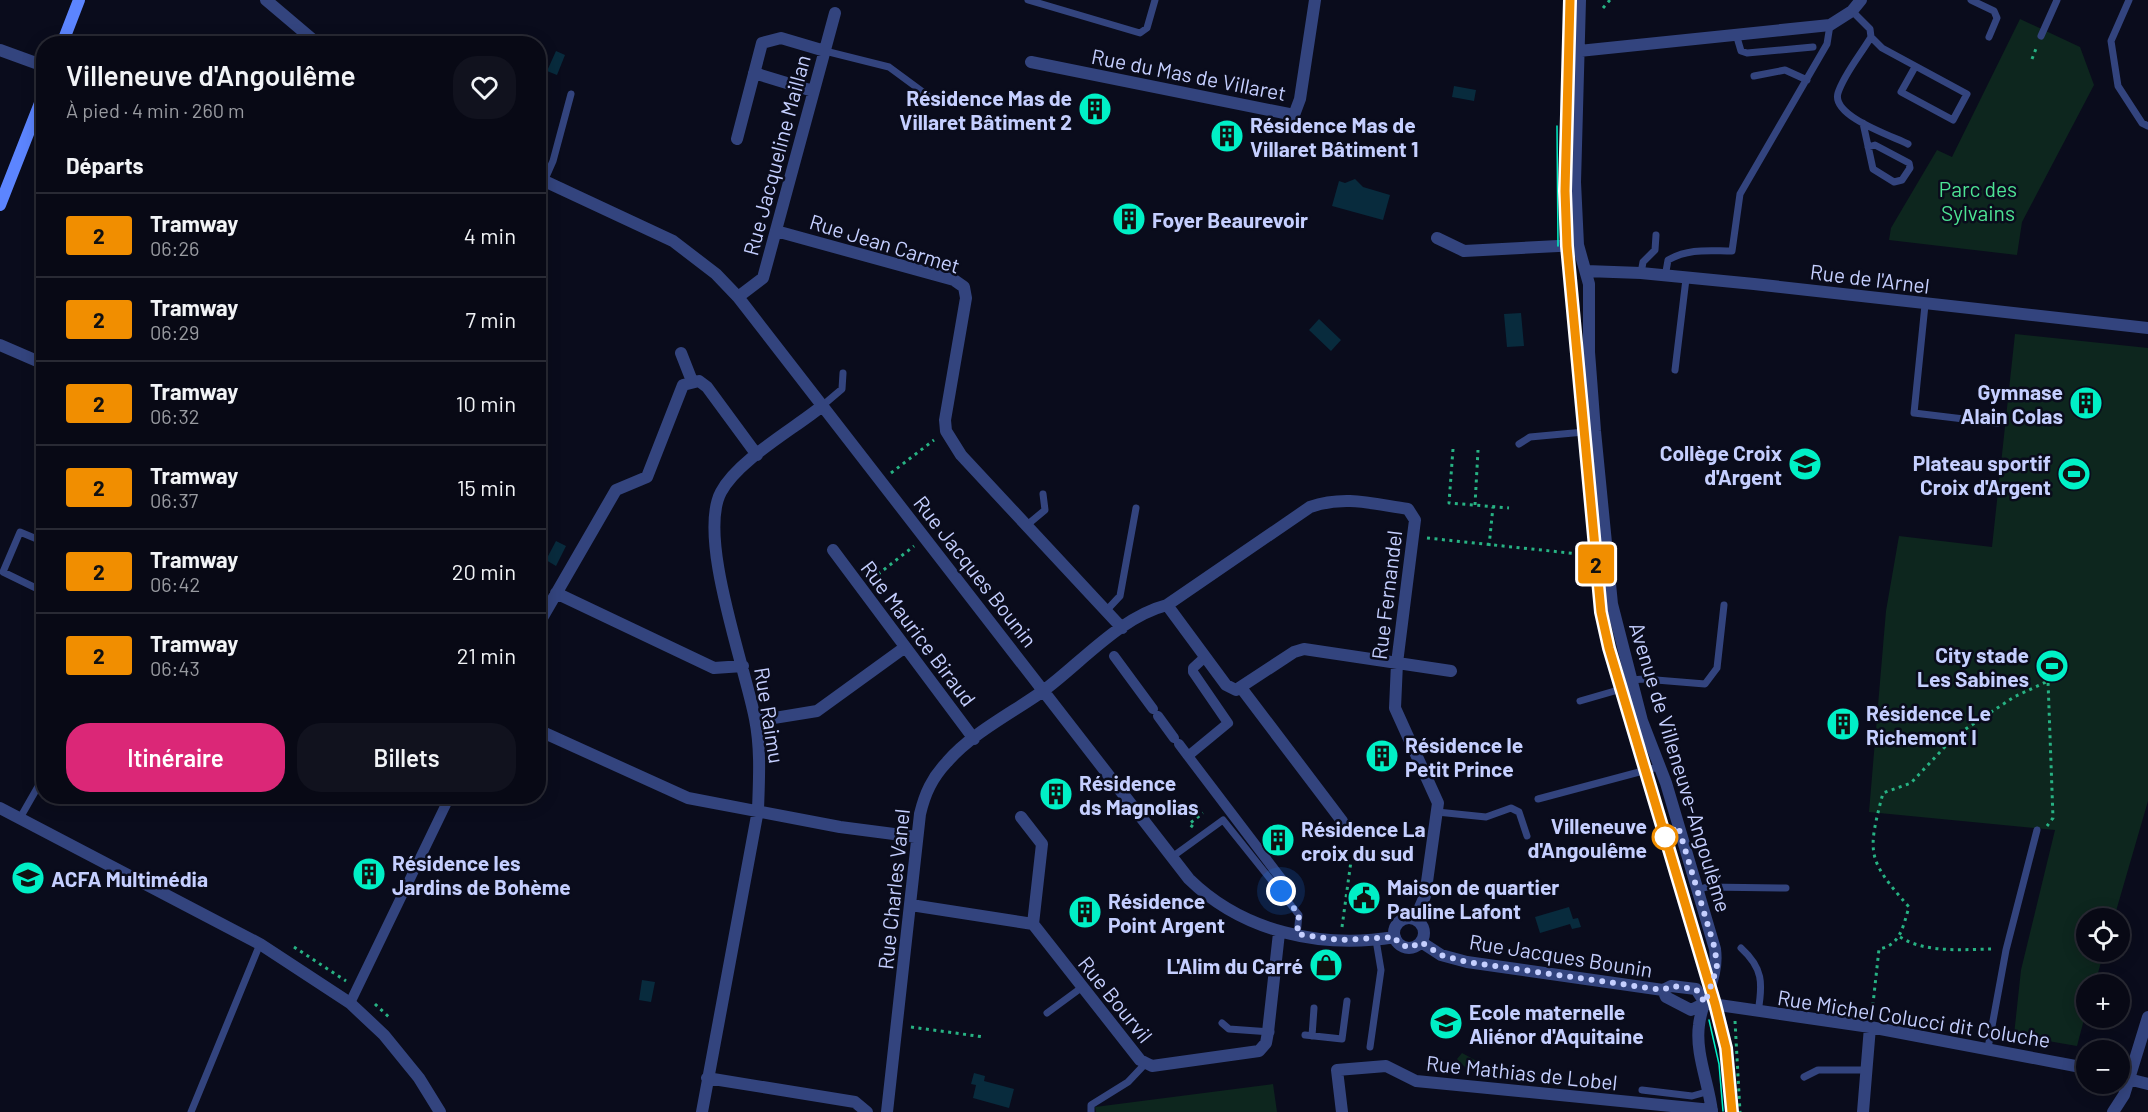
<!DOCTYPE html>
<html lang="fr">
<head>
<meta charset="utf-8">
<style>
  body { margin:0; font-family:Barlow,sans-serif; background:#11121e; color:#f1f3f6; height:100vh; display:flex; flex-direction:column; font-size:22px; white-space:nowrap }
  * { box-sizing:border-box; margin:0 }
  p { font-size:20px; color:#989aa0 }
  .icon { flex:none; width:33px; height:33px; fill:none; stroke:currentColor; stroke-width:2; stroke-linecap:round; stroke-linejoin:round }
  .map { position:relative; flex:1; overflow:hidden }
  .details { position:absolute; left:36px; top:36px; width:510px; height:768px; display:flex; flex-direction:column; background:#080915; border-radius:24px; box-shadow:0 3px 15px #0003,0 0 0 2px #292a34 }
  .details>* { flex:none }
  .badge { padding:0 12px; border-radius:4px; font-size:21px; line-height:39px }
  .controls { position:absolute; left:2076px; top:908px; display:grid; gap:12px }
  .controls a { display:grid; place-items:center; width:54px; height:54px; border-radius:50%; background:#080915; box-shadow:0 3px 15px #0003,0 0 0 2px #292a34; font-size:30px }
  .you { position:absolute; width:30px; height:30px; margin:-15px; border:4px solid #fff; border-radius:50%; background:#1a73e8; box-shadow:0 0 0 9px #1a73e833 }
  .map>.badge { position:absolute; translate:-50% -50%; box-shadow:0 0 0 3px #fff }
  h2 { padding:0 30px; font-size:22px; line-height:54px }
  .round { display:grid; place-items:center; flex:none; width:63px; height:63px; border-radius:24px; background:#11121e }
  .head { display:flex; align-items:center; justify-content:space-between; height:102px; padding:0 30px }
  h1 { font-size:28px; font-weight:600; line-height:45px }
  .button { display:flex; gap:12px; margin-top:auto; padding:12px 30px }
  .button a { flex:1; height:69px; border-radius:24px; background:#db2777; color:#fff; font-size:24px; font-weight:600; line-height:69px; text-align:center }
  .button a+a { background:#11121e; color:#f1f3f6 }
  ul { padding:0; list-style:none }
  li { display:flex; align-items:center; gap:18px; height:84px; padding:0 30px; border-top:2px solid #292a34 }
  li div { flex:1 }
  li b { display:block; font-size:22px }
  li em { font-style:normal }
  li .badge { min-width:66px; font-weight:700; text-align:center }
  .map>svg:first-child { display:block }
</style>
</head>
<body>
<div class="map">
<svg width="2148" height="1112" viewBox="0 0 2148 1112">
  <rect width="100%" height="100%" fill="#0a0c1c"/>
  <path fill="#0d261e" d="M 2020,19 L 2080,47 L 2094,85 L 2022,222 L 2017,255 L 1889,240 L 1891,228 L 1937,150 L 1952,157 Z
    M 2015,334 L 2148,348 L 2148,801 L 2114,918 L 2086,918 L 2086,951 L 2104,951 L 2095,984 L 2086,984 L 2086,1012 L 2077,1046 L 2014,1035 L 2021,970 L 2055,830 L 1869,812 L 1886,611 L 1899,536 L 1992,547 Z
    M 1462,1053 L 1486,1066 L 1487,1071 L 1481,1075 L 1465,1067 L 1457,1059 Z
    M 1273,1084 L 1277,1112 L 1096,1112 L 1095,1107 Z"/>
  <path fill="#082b3d" d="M 556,51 L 565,55 L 557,75 L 547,71 Z
    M 1454,86 L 1476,90 L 1474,101 L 1452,97 Z
    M 1355,179 L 1363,187 L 1390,195 L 1383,220 L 1332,206 L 1339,181 L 1345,183 Z
    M 1521,313 L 1524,346 L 1507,347 L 1504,314 Z
    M 1319,319 L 1341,340 L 1331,351 L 1309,330 Z
    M 556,541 L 566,546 L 556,566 L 546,560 Z
    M 1569,907 L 1573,919 L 1578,918 L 1581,927 L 1572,929 L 1570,924 L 1540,933 L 1535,917 Z
    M 642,980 L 655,982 L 651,1002 L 639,1000 Z
    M 974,1073 L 985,1076 L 984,1081 L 1014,1089 L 1009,1108 L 973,1098 L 976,1085 L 971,1084 Z"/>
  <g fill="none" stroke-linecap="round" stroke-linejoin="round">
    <path stroke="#27b283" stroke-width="3" stroke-dasharray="3 4.5" stroke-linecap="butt" d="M 1603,8 L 1610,0
      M 2032,59 L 2037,46
      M 1453,449 L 1449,503 L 1509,508
      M 891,473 L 934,440
      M 1475,505 L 1478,450
      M 1427,538 L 1579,554
      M 1489,546 L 1493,507
      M 872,579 L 914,546
      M 1193,827 L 1189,824 L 1203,813
      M 1342,927 L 1351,861
      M 1900,937 C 1927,954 1965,949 1995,949
      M 294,947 L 346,981
      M 375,1004 L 390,1018
      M 1872,1013 L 1879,949 C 1901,945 1903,926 1909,907 C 1867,859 1867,854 1883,793 L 1911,783 L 1955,736 L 2014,697 L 2048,681 L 2053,818 L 2047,826
      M 1735,1021 L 1740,1112
      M 911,1027 L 984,1037"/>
    <path stroke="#33447e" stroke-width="7" d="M 1028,0 L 1140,33 L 1147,28 L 1155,0
      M 1971,0 L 1994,11 L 1997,18 L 1989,37
      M 2129,0 L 2111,41 L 2118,86 L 2142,123 L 2148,126
      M 1852,11 L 1870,29 L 1871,37 C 1861,54 1844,74 1838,93 C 1831,116 1892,136 1908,144
      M 1736,34 L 1741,51 L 1747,53 L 1813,47
      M 2041,36 L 2057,0
      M 1871,37 L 1882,48 L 1967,94 L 1953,120 L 1901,92 L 1915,67
      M 825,51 L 889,67 L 927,95
      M 1754,76 L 1785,70 L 1807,80
      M 1863,123 L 1873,169 L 1894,182 L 1902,180 L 1910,168 L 1909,163 L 1875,145 L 1868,147
      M 538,195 L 553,161 L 571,94
      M 1641,273 L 1643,262 L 1655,250 L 1656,235
      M 1665,277 L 1668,260 C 1690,248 1708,251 1732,251 L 1740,194 L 1827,44 L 1830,25
      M 1925,305 L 1914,413 L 1997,423
      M 1675,370 L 1686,279
      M 822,406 L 842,389 L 843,373
      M 1519,444 L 1530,437 L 1595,431
      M 1027,525 L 1045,510 L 1043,494
      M 44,542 L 20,532 L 3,572 L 44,592
      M 1105,612 L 1120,596 L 1136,508
      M 1631,680 L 1644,679 L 1705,684 L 1717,668 L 1724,605
      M 1580,701 L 1632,686
      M 1538,799 L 1658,767
      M 1437,812 L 1486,817 L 1511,808 L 1519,812 L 1527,836
      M 20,818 L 44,776
      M 1172,857 L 1223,820 L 1299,915 L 1297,935
      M 1697,890 L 1707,887 L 1786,888
      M 1741,948 C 1763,968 1763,983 1758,1012
      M 1047,1013 L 1081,988
      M 1222,1023 L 1229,1029 L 1271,1032
      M 1305,1035 L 1342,1039 L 1347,1001
      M 1312,1036 L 1314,1008
      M 1370,1047 L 1381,970 L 1376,940
      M 1988,1048 L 2006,950 L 2037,830
      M 1804,1077 L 1818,1070 L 1867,1070
      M 1642,1090 L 1692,1096 L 1710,1091
      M 191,1112 L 260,944
      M 1091,1112 L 1091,1105 L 1128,1082 L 1145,1064"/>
    <path stroke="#33447e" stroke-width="10" d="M 1114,656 L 1153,709
      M 1205,657 L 1193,668 L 1193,672 L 1228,723 L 1188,756 L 1289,889
      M 1158,716 L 1174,738
      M 1179,744 L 1188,756
      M 350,1003 L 450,796"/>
    <path stroke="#33447e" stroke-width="12" d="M 266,0 L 318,44
      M 1580,0 L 1575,182 L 1578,245 L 1589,284 L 1589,352 L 1595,431 L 1612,604 L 1642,721 L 1666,783 L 1715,949 C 1719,979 1702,997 1699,1025 C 1695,1053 1709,1084 1712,1112
      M 0,50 L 44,66
      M 1579,51 L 1830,25 L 1852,11 L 1861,0
      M 1031,62 L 1294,115 L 1300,99 L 1315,0
      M 754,73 L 813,91
      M 737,139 L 762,43 L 781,38 L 825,51
      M 538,178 L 673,241 L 716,274 L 738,297 L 1189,879 C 1243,932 1321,949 1395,937
      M 776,231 L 954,280 L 964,287 L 966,298 L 945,420 L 946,431 L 961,455 L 1122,628
      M 1437,238 L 1464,251 L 1578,245
      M 1586,271 L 1641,273 L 1754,284 L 2148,328
      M 738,297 L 763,278 L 835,13
      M 0,345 L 44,364
      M 681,353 L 692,381
      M 833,550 L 974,739
      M 556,593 L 714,668 L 743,666
      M 1167,605 L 1226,685 L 1236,690 L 1294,652 L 1304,649 L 1451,671
      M 538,625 L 616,490 L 647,477 L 683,385 L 699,381 L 707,387 L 757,455
      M 1242,689 L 1342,821
      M 756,721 L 817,711 L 904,648
      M 538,730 L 688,798 L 840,827 L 917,837
      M 0,808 L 260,944 L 350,1003 L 384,1035 L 419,1078 L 440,1112
      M 1021,817 L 1042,844 L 1033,924
      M 911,905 L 1033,924 L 1140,1060 L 1152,1066 L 1259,1051 L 1266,1043 L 1268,1032 L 1279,933
      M1394 933a15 15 0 1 1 30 0a15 15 0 1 1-30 0Z
      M 1421,942 L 1441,955 L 1467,962 L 1663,990 L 1671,986 L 1696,989 L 1705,1003
      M 1663,990 L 1666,997 L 1691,1010 L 1705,1003 L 1870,1027 L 2086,1068
      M 2120,1077 L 2148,1084
      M 707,1078 L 855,1102 L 867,1112
      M 702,1112 L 758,810 C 759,780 761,749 755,719 C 745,666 697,537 721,492 C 738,460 794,429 822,406
      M 887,1112 L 920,814 C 925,793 932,778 947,762 C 972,733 1012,713 1043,691 C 1081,663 1120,617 1167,605 L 1310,507 C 1345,495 1373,504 1408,509 L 1415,520 L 1397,663 L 1395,708 L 1438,803 L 1425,896 L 1415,919
      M 1342,1112 L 1337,1070 L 1386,1066 L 1416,1081 L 1712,1110
      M 1863,1112 L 1870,1027
      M 2113,1112 L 2124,1095 L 2148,1017"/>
    <path stroke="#5c85ff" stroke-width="12" d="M 62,44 L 79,0
      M 0,205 L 44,93"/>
    <path stroke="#00f0c6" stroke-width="1.5" d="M 1570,0 L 1565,191 L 1567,246 L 1601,612 L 1609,648 L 1715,1004 L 1726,1049 L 1732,1112
      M 1557,126 L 1558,246
      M 1709,1020 L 1719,1064 L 1723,1111"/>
  </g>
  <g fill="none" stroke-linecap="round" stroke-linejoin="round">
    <defs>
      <path id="line" d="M 1570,0 L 1565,191 L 1567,246 L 1601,612 L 1609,648 L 1715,1004 L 1726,1048 L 1732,1112"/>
    </defs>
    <use href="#line" stroke="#fff" stroke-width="14"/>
    <use href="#line" stroke="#f18e00" stroke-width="9"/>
    <path stroke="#c5cfff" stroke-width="6" stroke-dasharray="0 10.8" d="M 1281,891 L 1299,915 L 1297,934 L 1340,940 L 1395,937 L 1398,943 L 1410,948 L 1421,942 L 1441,955 L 1467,962 L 1663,990 L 1671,986 L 1696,989 L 1705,1003 L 1717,968 L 1715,949 L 1678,826 L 1665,837"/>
  </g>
  <defs>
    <symbol id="building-disc" viewBox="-11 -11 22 22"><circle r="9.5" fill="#00f0c6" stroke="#0a0c1c"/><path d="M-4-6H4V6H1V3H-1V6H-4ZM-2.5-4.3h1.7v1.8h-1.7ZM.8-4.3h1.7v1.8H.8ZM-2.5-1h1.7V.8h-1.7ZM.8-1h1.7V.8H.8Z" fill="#111"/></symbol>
    <symbol id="school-disc" viewBox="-11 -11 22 22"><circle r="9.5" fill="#00f0c6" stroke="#0a0c1c"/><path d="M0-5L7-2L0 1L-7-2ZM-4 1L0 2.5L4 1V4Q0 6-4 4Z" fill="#111"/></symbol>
    <symbol id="stadium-disc" viewBox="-11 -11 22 22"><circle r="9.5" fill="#00f0c6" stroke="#0a0c1c"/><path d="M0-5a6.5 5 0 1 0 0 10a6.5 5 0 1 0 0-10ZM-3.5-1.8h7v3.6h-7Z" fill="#111"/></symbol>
    <symbol id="university-disc" viewBox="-11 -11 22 22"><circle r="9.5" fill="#00f0c6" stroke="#0a0c1c"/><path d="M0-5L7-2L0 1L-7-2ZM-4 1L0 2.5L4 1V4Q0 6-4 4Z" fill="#111"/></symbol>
    <symbol id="civic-disc" viewBox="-11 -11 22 22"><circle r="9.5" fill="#00f0c6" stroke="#0a0c1c"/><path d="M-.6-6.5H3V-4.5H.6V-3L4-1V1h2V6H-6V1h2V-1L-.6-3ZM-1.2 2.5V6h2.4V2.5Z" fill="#111"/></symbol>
    <symbol id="shop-disc" viewBox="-11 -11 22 22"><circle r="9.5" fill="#00f0c6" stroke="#0a0c1c"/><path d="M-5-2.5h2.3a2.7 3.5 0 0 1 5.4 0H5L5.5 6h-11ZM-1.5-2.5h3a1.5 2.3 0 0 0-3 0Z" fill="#111"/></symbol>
  </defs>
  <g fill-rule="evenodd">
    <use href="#building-disc" x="1076" y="90" width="38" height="38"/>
    <use href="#building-disc" x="1208" y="117" width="38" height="38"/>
    <use href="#building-disc" x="1110" y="200" width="38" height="38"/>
    <use href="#building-disc" x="2067" y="384" width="38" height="38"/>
    <use href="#school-disc" x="1786" y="445" width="38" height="38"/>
    <use href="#stadium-disc" x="2055" y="455" width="38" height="38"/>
    <use href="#stadium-disc" x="2033" y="647" width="38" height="38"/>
    <use href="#building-disc" x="1824" y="705" width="38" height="38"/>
    <use href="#building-disc" x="1363" y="737" width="38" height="38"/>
    <use href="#building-disc" x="1037" y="775" width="38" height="38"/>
    <use href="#building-disc" x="1259" y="821" width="38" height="38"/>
    <use href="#building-disc" x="350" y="855" width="38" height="38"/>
    <use href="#university-disc" x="9" y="859" width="38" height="38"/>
    <use href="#civic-disc" x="1345" y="879" width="38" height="38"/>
    <use href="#building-disc" x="1066" y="893" width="38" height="38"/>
    <use href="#shop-disc" x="1307" y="946" width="38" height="38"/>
    <use href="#school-disc" x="1427" y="1004" width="38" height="38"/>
  </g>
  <circle fill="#fff" stroke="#f18e00" stroke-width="3" cx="1665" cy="837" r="12"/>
  <g text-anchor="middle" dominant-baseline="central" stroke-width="5" stroke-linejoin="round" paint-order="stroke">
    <g font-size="21" fill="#c5cfff" stroke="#0a0c1c">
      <text transform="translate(1189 74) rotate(11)">Rue du Mas de Villaret</text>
      <text transform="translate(776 155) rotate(-75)">Rue Jacqueline Maillan</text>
      <text transform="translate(885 243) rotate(17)">Rue Jean Carmet</text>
      <text transform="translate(1870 278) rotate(7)">Rue de l'Arnel</text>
      <text transform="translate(976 571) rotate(52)">Rue Jacques Bounin</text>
      <text transform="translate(1386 595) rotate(-83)">Rue Fernandel</text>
      <text transform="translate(919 633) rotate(53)">Rue Maurice Biraud</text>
      <text transform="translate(770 715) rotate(81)">Rue Raimu</text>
      <text transform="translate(1681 767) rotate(73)">Avenue de Villeneuve-Angoulème</text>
      <text transform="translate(893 889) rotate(-84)">Rue Charles Vanel</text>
      <text transform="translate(1561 955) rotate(9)">Rue Jacques Bounin</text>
      <text transform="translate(1116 999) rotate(51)">Rue Bourvil</text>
      <text transform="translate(1914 1018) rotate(9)">Rue Michel Colucci dit Coluche</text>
      <text transform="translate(1522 1072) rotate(6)">Rue Mathias de Lobel</text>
    </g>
    <g font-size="21" font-weight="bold" fill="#c5cfff" stroke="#0a0c1c" text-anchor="start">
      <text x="1072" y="97" text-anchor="end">Résidence Mas de<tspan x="1072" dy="24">Villaret Bâtiment 2</tspan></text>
      <text x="1250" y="124">Résidence Mas de<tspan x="1250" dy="24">Villaret Bâtiment 1</tspan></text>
      <text x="1152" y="219">Foyer Beaurevoir</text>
      <text x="2063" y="391" text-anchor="end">Gymnase<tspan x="2063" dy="24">Alain Colas</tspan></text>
      <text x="1782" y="452" text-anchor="end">Collège Croix<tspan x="1782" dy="24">d'Argent</tspan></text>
      <text x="2051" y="462" text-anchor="end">Plateau sportif<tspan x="2051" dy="24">Croix d'Argent</tspan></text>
      <text x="2029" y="654" text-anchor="end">City stade<tspan x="2029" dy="24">Les Sabines</tspan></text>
      <text x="1866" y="712">Résidence Le<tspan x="1866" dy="24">Richemont I</tspan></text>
      <text x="1405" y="744">Résidence le<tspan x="1405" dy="24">Petit Prince</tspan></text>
      <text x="1079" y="782">Résidence<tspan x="1079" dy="24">ds Magnolias</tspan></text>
      <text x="1301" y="828">Résidence La<tspan x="1301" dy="24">croix du sud</tspan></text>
      <text x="392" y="862">Résidence les<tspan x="392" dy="24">Jardins de Bohème</tspan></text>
      <text x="51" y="878">ACFA Multimédia</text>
      <text x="1387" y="886">Maison de quartier<tspan x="1387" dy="24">Pauline Lafont</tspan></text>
      <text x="1108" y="900">Résidence<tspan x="1108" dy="24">Point Argent</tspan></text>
      <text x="1303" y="965" text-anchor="end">L'Alim du Carré</text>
      <text x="1469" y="1011">Ecole maternelle<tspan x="1469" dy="24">Aliénor d'Aquitaine</tspan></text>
    </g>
    <g font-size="21" fill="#4de394" stroke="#0a0c1c">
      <text x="1978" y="188">Parc des<tspan x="1978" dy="24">Sylvains</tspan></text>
    </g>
    <g font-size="21" font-weight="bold" fill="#c5cfff" stroke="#0a0c1c" text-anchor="end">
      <text x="1647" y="825">Villeneuve<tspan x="1647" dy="24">d'Angoulême</tspan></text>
    </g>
  </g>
</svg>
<div class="controls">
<a><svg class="icon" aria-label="locate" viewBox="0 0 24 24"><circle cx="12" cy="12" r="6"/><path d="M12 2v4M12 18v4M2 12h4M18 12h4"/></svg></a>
<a>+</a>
<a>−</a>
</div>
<div class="you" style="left:1281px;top:891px"></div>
<b class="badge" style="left:1596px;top:564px;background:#f18e00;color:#111">2</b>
<section class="details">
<div class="head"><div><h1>Villeneuve d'Angoulême</h1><p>À pied · 4 min · 260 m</p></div><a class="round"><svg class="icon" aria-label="heart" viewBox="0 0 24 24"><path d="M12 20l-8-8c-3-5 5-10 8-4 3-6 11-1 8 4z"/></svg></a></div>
<h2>Départs</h2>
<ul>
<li><span class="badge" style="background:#f18e00;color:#111">2</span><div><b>Tramway</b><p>06:26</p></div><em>4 min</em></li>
<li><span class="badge" style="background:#f18e00;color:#111">2</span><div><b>Tramway</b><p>06:29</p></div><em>7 min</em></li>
<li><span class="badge" style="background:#f18e00;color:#111">2</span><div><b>Tramway</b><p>06:32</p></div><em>10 min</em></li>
<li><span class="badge" style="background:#f18e00;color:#111">2</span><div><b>Tramway</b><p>06:37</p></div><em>15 min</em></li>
<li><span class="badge" style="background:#f18e00;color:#111">2</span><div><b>Tramway</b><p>06:42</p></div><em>20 min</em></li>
<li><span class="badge" style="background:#f18e00;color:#111">2</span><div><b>Tramway</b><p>06:43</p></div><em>21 min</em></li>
</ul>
<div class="button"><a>Itinéraire</a><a>Billets</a></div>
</section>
</div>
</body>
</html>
